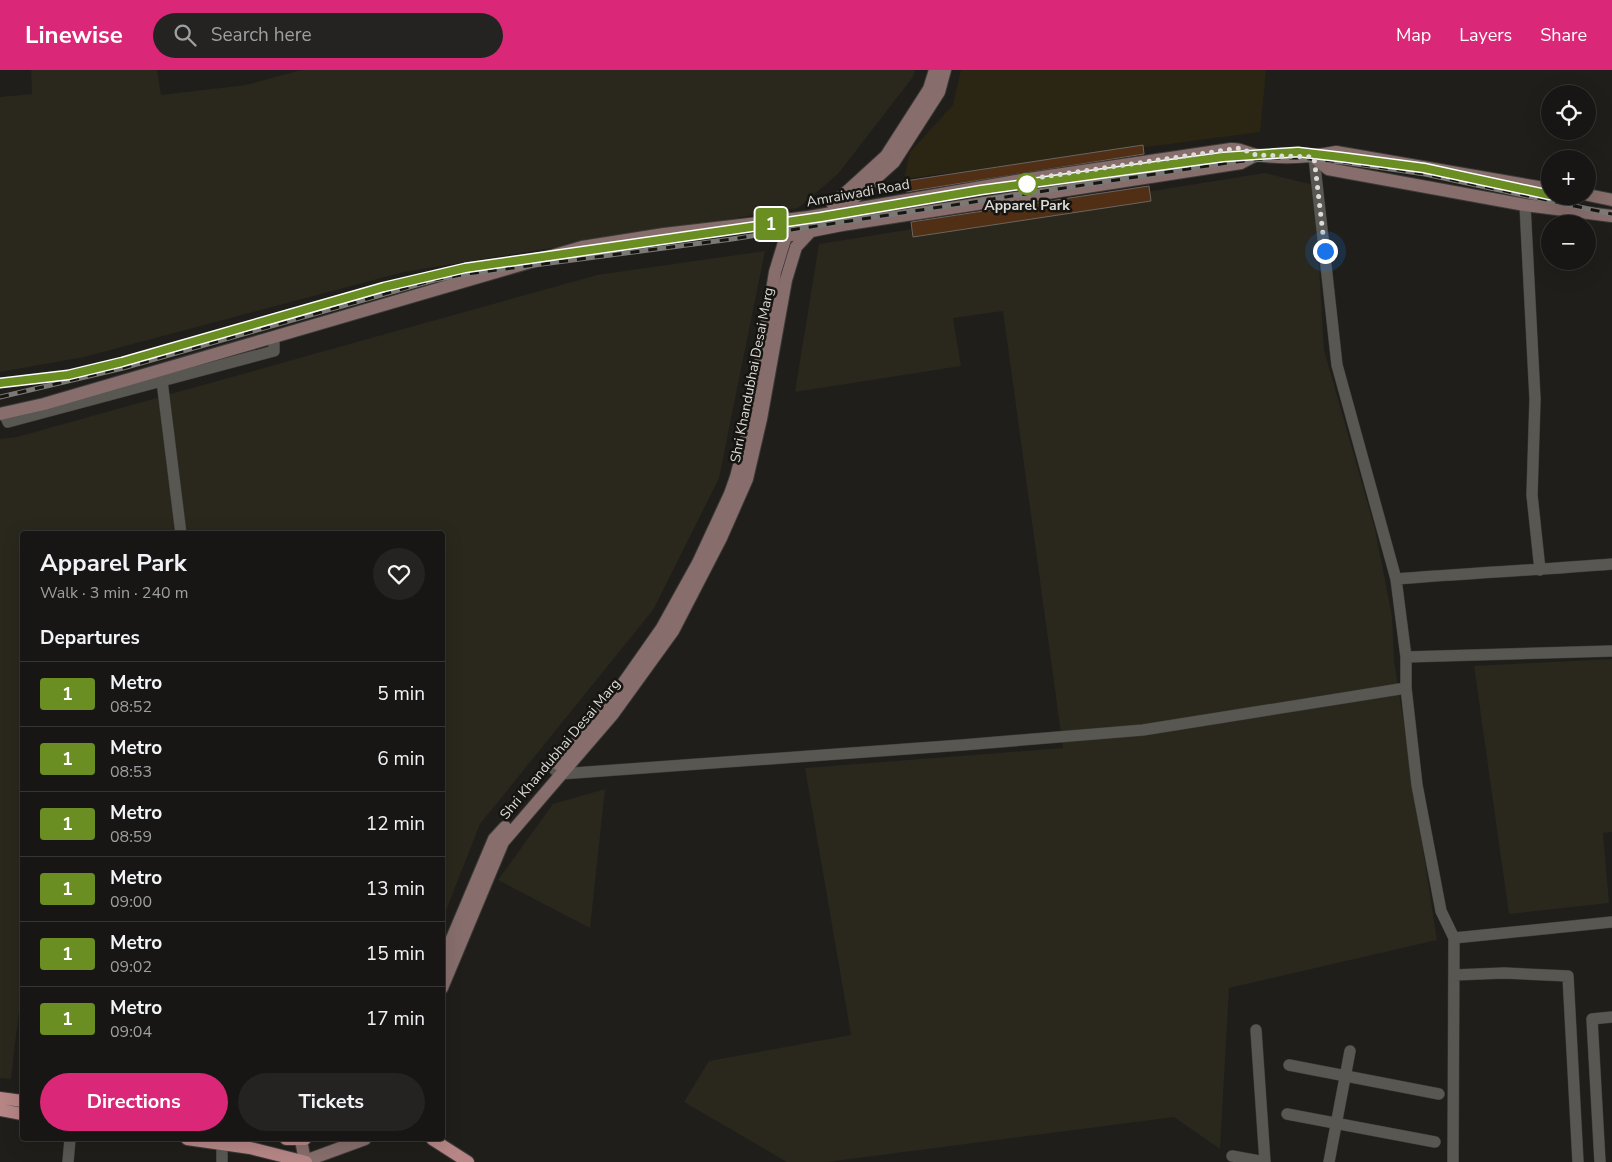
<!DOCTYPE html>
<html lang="en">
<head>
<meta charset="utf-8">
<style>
  body { margin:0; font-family:"Nunito Sans",sans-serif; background:#242322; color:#f1f3f6; height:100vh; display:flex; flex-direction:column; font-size:19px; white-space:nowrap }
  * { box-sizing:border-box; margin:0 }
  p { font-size:16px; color:#9e9fa0 }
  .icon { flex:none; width:28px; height:28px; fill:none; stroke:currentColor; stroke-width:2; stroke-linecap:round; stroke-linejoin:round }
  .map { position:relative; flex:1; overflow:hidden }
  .sheet { position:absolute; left:20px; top:461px; width:425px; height:610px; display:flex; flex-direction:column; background:#171614; border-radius:5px; box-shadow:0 5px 20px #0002,0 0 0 1px #363534 }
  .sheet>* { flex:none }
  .badge { padding:0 10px; border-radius:4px; font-size:18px; line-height:32px }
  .controls { position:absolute; left:1541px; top:15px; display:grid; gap:10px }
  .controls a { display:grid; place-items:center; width:55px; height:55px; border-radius:50%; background:#171614; box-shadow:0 5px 20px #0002,0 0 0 1px #363534; font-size:25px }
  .you { position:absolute; width:25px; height:25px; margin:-12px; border:4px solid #fff; border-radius:50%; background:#1a73e8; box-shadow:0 0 0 8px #1a73e833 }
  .map>.badge { position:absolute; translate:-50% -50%; box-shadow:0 0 0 2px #fff }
  h2 { padding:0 20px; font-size:19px; line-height:45px }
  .round { display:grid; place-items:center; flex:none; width:52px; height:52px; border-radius:26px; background:#242322 }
  .head { display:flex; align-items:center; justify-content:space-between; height:85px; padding:0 20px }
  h1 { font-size:24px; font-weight:700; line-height:38px }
  .cta { display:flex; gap:10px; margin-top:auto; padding:10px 20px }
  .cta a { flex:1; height:58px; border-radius:30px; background:#db2777; color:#fff; font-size:20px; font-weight:700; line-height:58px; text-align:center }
  .cta a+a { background:#242322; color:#f1f3f6 }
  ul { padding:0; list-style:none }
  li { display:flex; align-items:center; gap:15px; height:65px; padding:0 20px; border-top:1px solid #363534 }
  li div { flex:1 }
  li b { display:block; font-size:19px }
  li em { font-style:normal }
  li .badge { min-width:55px; font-weight:700; text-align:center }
  header { display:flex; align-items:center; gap:30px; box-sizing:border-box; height:70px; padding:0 25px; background:#db2777; color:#fff }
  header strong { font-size:24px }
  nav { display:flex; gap:28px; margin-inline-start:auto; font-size:18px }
  .search { width:350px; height:45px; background:#242322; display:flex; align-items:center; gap:12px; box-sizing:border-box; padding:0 18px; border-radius:28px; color:#9e9fa0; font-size:19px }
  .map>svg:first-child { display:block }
</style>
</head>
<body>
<header>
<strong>Linewise</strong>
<div class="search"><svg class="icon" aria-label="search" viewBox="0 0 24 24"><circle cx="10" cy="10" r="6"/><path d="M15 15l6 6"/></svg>Search here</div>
<nav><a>Map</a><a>Layers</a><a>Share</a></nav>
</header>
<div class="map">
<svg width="1612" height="1092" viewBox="0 0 1612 1092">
  <rect width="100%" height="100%" fill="#1f1e1a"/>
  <path fill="#2b2514" d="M 961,0 L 1266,0 L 1260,62 L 904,109 L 910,82 L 953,35 Z"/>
  <path fill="#2a271d" d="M 31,0 L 157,0 L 161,25 L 246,15 L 301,0 L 915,0 L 913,7 L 838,104 L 798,138 L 404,202 L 84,287 L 0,302 L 0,27 L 32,24 Z
    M 1265,103 L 1314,115 L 1324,280 L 1375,459 L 1392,546 L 1394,591 L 1437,870 L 1229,918 L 1220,1079 L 1174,1047 L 827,1092 L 787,1092 L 684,1032 L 709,991 L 851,965 L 805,698 L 1063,678 L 1003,241 L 953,248 L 961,296 L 795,322 L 819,174 Z
    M 765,181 L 719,408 L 653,540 L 480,754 L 443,848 L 442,464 L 22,464 L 22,914 L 11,1009 L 0,1008 L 0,369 L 17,367 L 597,205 Z
    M 1612,589 L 1612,762 L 1603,763 L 1609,833 L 1509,844 L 1474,596 Z
    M 605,719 L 590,858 L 498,810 L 553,734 Z"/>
  <path fill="#502f15" stroke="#6a6562" d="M 1143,75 L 1144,84 L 906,122 L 905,111 Z
    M 1149,116 L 1151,131 L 913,167 L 911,152 Z"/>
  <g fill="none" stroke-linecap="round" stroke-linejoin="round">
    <defs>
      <path id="minor" d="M 1314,87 L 1337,295 L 1396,509 L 1406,587 L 1406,618 L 1417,715 L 1441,841 L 1454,868
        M 1525,135 L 1535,329 L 1532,425 L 1540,500
        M 162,311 L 181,464
        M 4,343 L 8,352 L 274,281 L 274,267
        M 1396,509 C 1468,503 1540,500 1612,494
        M 1406,587 L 1612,581
        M 554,699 L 560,704 L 962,675 L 1143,660 L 1406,618
        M 1454,905 L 1504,903 L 1568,906 L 1578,1092
        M 1256,960 L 1265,1092
        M 1289,995 L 1439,1024
        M 1287,1044 L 1435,1072
        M 222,1074 L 222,1092
        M 1232,1086 L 1265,1092
        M 68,1092 L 70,1069
        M 1329,1092 L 1350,981
        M 1453,1092 L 1454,868 L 1612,852
        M 1600,1092 L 1592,949 L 1612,947"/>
      <path id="secondary" d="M 1314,87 L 1328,99 L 1525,135 L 1612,146
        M 1588,125 L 1612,130
        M 832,133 L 841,127 L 886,86 L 929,19 L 935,0
        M 756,153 L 786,166 L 842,155 L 1241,93 L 1256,85
        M 0,344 L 44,334 L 582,177 L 664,164 L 809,147 L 1022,110 L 1231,79 C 1242,78 1247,84 1257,85 C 1282,89 1311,87 1336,82 L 1550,119
        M 558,694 L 615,625 L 662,558 L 698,493 L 730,424 L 736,407 L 751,350 L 775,202 L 786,166 L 808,147
        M 442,892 L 494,769 L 505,757
        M 442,918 L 503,772 L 613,644 L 673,561 L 721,468 L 747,409 L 761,349 L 786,210 L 796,177 L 810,162 L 855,127 L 894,92 L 939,22 L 945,0
        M 301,1070 L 305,1091 L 365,1069"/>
      <path id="primary" d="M 0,1028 L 22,1031
        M 0,1040 L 22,1044
        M 187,1069 L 250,1078 L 306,1092
        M 286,1069 L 305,1069
        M 432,1069 L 468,1092"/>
    </defs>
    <use href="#minor" stroke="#3c3b38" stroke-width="12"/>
    <use href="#secondary" stroke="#3c3b38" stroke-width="14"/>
    <use href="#primary" stroke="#3c3b38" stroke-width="14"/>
    <use href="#minor" stroke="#585752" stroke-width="11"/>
    <use href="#secondary" stroke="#876e6c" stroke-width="12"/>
    <use href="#primary" stroke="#b68686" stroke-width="12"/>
    <defs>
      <path id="rail" d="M 673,169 L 821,147 L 981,120 L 1153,97
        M 0,313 L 77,303
        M 0,327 L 123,298 L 434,210 L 467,204 L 732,169 L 1227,93 L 1271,88 L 1299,88 L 1343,92 L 1425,104 L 1612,144"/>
    </defs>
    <use href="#rail" stroke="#7a7975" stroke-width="5"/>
    <use href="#rail" stroke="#161511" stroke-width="3" stroke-dasharray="9" stroke-linecap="butt"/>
  </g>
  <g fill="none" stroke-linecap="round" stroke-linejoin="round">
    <defs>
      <path id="line" d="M 0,313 L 68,305 L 122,292 L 384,217 L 465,198 L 821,147 L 981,120 L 1223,87 L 1298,82 L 1341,87 L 1424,98 L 1550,125"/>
    </defs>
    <use href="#line" stroke="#fff" stroke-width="11"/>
    <use href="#line" stroke="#6b8e23" stroke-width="8"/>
    <path stroke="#dddcd9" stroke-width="5" stroke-dasharray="0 9" d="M 1027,114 L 1022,110 L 1240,78 L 1256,85 L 1314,87 L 1325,181"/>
  </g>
  <circle fill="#fff" stroke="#6b8e23" stroke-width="2.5" cx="1027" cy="114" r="10"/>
  <g text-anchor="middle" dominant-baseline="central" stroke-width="5" stroke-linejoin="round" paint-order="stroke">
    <g font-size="14" fill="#dddcd9" stroke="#161511">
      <text transform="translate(858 123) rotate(-10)">Amraiwadi Road</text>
      <text transform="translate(752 305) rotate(-79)">Shri Khandubhai Desai Marg</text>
      <text transform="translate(560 679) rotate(-50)">Shri Khandubhai Desai Marg</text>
    </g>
    <g font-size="14" font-weight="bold" fill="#dddcd9" stroke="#161511">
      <text x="1027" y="135">Apparel Park</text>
    </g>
  </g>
</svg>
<div class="controls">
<a><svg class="icon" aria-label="locate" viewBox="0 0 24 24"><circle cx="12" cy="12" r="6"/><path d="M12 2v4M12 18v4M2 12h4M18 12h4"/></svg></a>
<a>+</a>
<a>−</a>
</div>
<div class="you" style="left:1325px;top:181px"></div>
<b class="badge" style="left:771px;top:154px;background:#6b8e23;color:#fff">1</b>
<section class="sheet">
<div class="head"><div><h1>Apparel Park</h1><p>Walk · 3 min · 240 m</p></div><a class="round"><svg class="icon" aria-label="heart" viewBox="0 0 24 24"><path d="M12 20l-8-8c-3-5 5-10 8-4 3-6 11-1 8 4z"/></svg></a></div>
<h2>Departures</h2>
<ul>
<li><span class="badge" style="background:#6b8e23;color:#fff">1</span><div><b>Metro</b><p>08:52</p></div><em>5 min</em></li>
<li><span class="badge" style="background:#6b8e23;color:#fff">1</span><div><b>Metro</b><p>08:53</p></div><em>6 min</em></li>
<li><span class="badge" style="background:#6b8e23;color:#fff">1</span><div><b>Metro</b><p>08:59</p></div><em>12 min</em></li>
<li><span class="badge" style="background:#6b8e23;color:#fff">1</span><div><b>Metro</b><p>09:00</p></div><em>13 min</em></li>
<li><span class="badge" style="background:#6b8e23;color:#fff">1</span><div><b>Metro</b><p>09:02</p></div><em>15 min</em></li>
<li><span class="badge" style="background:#6b8e23;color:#fff">1</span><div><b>Metro</b><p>09:04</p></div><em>17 min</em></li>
</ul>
<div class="cta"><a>Directions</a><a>Tickets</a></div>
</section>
</div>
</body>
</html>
